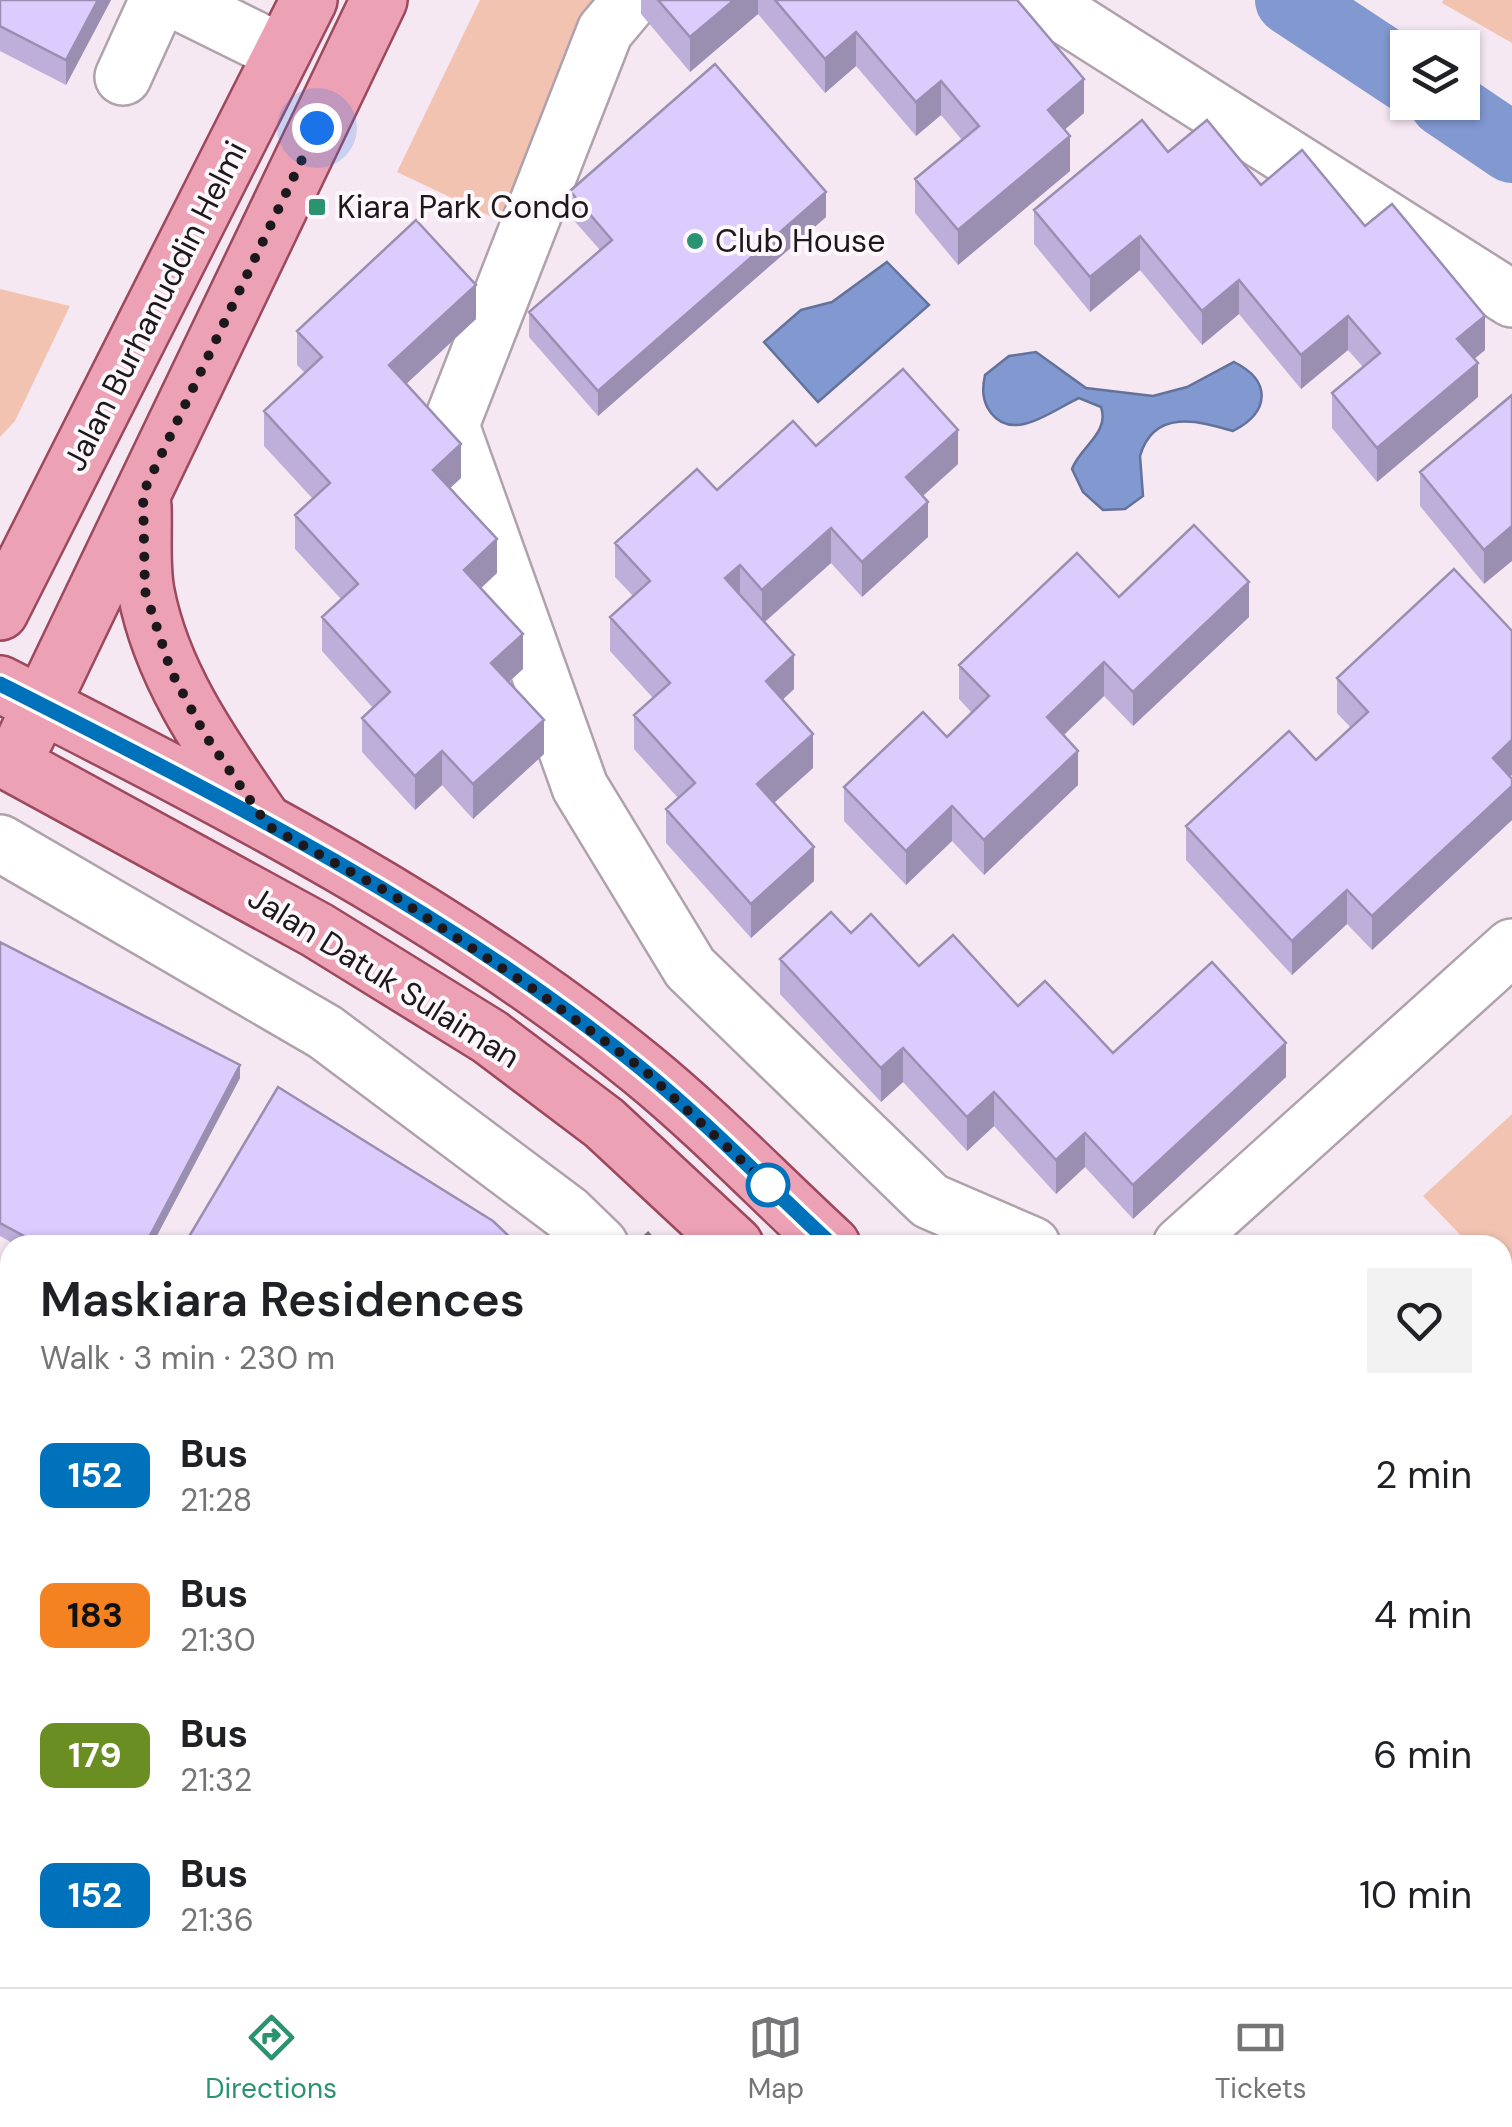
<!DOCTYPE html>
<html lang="en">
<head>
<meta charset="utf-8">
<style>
  body { margin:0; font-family:"DM Sans",sans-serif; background:#f2f2f2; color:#202124; height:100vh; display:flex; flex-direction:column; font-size:38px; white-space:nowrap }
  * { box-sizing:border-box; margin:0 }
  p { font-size:32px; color:#757577 }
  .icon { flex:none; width:55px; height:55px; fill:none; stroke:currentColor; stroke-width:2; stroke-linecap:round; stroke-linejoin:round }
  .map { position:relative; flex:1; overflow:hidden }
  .drawer { position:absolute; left:0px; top:1235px; width:1512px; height:752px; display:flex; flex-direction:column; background:#fff; border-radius:30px 30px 0 0; box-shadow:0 2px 8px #0004 }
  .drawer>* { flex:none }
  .badge { padding:0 20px; border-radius:15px; font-size:35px; line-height:65px }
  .controls { position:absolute; left:1390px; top:30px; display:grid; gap:20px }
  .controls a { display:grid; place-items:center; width:90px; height:90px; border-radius:0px; background:#fff; box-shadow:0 2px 8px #0004; font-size:50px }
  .you { position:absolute; width:50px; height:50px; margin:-25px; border:8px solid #fff; border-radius:50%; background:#1a73e8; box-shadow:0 0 0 15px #1a73e833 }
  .map>.badge { position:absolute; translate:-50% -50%; box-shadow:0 0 0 5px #fff }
  .round { display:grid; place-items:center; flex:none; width:105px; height:105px; border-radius:0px; background:#f2f2f2 }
  .summary { display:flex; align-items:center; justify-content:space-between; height:170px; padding:0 40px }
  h1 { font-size:48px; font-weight:600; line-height:75px }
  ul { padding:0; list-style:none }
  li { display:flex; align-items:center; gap:30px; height:140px; padding:0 40px }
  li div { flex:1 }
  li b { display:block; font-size:38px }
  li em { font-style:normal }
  li .badge { min-width:110px; font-weight:700; text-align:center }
  .tab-bar { display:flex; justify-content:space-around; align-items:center; height:140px; border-top:2px solid #e0e0e0; background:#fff; font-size:28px; color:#757577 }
  .tab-bar a { display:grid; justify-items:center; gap:5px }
  .tab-bar .current { color:#2b9370 }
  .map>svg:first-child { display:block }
</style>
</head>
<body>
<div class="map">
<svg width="1512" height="1987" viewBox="0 0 1512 1987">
  <rect width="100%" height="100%" fill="#f6e8f3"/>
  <path fill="#f3c3b2" d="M 480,0 L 604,0 L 498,220 L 397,172 Z
    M 1443,0 L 1512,0 L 1512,43 L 1442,3 Z
    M 0,289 L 70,306 L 15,421 L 0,437 Z
    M 1512,1114 L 1512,1289 L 1503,1279 L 1502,1245 L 1470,1245 L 1423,1196 Z
    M 1113,1978 L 1260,1978 L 1270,1987 L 1103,1987 Z"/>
  <path fill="#8198d1" stroke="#63729b" stroke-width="2.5" d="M 887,262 L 929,305 L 818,402 L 764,342 L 801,310 L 832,302 Z
    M 1036,352 L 1086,388 L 1153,396 L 1187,387 L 1234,362 C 1272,381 1270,412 1233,431 C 1199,421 1154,408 1140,456 L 1143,496 L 1125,509 L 1103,510 L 1083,492 L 1072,469 C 1080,447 1110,433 1101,407 L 1079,398 C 1054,409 1014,443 991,413 C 982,401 982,389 985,375 L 1009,356 Z"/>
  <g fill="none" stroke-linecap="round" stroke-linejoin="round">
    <path stroke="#8198d1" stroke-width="70" d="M 1290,0 L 1408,78
      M 1444,102 L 1512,148"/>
    <defs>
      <path id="minor" d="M 175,0 L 282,53
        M 631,0 L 605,31 L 452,422 L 454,434 L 580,787 L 690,968 L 930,1201 L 1032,1245
        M 1040,0 L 1512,299
        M 123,77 L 158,0
        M 0,843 L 325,1032 L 567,1213 L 600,1245
        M 1181,1245 L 1512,947
        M 0,1325 L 10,1330
        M 1502,1679 L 1512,1671
        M 0,1842 L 10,1852
        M 986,1978 L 995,1987
        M 1335,1978 L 1345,1987
        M 133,1987 L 143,1978
        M 512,1987 L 522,1978
        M 599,1987 L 610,1978"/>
      <path id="major" d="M 143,506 C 144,534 141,565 146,592 C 162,677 215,750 263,820
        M 0,612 L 309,0
        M 0,684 C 221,797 450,912 643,1070 C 709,1124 769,1187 832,1245
        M 26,737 L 379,0
        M 0,757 L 317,930 L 490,1037 L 604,1123 L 735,1245
        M 1502,1892 L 1512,1900
        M 1502,1965 L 1512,1974"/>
    </defs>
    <use href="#minor" stroke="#afa2ac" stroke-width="60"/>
    <use href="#major" stroke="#9c495e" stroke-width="60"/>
    <path stroke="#827880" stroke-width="6" stroke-dasharray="5 8" stroke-linecap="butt" d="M 646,1233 L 657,1245"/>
    <use href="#minor" stroke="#fff" stroke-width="55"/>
    <use href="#major" stroke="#eda1b4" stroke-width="55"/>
  </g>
  <path fill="#bdafda" d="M 0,0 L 111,0 L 66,85 L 0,51 Z
    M 641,0 L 1017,0 L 1084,113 L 1064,130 L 1070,171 L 958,265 L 915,213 L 915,179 L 962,140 L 941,115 L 916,136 L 856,66 L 825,93 L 758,14 L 690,72 L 641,14 Z
    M 1168,152 L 1261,185 L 1365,226 L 1485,350 L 1474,359 L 1478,397 L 1377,482 L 1332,428 L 1332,393 L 1363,367 L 1348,350 L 1301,389 L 1239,314 L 1202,345 L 1140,270 L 1090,312 L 1034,244 L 1034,210 Z
    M 570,191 L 826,217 L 598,416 L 529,337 L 529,312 L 600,250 L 570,216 Z
    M 476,319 L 406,384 L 461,478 L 450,488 L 497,573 L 481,588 L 523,669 L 509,682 L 544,754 L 473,819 L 442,785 L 415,810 L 362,752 L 362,718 L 373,708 L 322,651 L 322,617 L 341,599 L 295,549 L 295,515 L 313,499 L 264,446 L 264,411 L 305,373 L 297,365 L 297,331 Z
    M 1512,395 L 1484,584 L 1420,506 L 1420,472 Z
    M 816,446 L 958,464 L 923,496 L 928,537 L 862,597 L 831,563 L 765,622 L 794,689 L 782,700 L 813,768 L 774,803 L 814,881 L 751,938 L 666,843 L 666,809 L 678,798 L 634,749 L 634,715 L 653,698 L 610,651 L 610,617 L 633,596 L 615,577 L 615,543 L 717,490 Z
    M 1119,597 L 1249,617 L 1133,726 L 1104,696 L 1064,735 L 1078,785 L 984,875 L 952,841 L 906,885 L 844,821 L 844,787 L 947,737 L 972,713 L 959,699 L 959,665 Z
    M 1337,678 L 1510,777 L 1512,779 L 1512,820 L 1372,950 L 1347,924 L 1292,975 L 1186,860 L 1186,826 L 1316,760 L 1351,728 L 1337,713 Z
    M 851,933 L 919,966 L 1018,1006 L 1113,1053 L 1286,1077 L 1133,1219 L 1085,1167 L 1056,1194 L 994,1126 L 967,1151 L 903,1082 L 881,1102 L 780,994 L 780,959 Z
    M 0,942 L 240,1078 L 152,1245 L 16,1245 L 0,1236 Z
    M 0,1422 L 10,1428 L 10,1575 L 0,1569 Z
    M 0,1595 L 10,1602 L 10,1754 L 0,1748 Z"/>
  <path fill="#9a8eb1" d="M 98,0 L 111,0 L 66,85 L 66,60 Z
    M 734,0 L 758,0 L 758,14 L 690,72 L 690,37 Z
    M 856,32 L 856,66 L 825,93 L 825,59 Z
    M 1084,79 L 1084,113 L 1048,144 L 1048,110 Z
    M 941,81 L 941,115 L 916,136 L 916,102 Z
    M 1070,136 L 1070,171 L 958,265 L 958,230 Z
    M 826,192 L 826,217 L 598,416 L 598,391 Z
    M 1140,236 L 1140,270 L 1090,312 L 1090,277 Z
    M 1239,280 L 1239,314 L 1202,345 L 1202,311 Z
    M 476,285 L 476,319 L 389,400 L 389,365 Z
    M 1348,316 L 1348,350 L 1301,389 L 1301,355 Z
    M 1485,316 L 1485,350 L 1457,373 L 1457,339 Z
    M 1478,363 L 1478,397 L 1377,482 L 1377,448 Z
    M 958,430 L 958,464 L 906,511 L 906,477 Z
    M 461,444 L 461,478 L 433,504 L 433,470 Z
    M 928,502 L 928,537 L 862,597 L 862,562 Z
    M 1512,526 L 1512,561 L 1484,584 L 1484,550 Z
    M 831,528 L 831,563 L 762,624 L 762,590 Z
    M 497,539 L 497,573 L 464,604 L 464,570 Z
    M 740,565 L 740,599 L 725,578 Z
    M 1249,582 L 1249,617 L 1133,726 L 1133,692 Z
    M 523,634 L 523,669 L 491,697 L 491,663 Z
    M 794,655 L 794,689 L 766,715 L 766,681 Z
    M 1104,662 L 1104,696 L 1047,751 L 1047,717 Z
    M 544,720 L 544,754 L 473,819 L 473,784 Z
    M 813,734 L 813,768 L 757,818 L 757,784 Z
    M 1512,740 L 1512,775 L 1493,793 L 1493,758 Z
    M 442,751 L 442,785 L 415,810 L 415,776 Z
    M 1078,751 L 1078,785 L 984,875 L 984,840 Z
    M 1512,786 L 1512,820 L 1372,950 L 1372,916 Z
    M 952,806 L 952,841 L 906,885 L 906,851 Z
    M 814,847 L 814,881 L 751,938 L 751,904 Z
    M 1347,890 L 1347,924 L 1292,975 L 1292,941 Z
    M 1286,1043 L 1286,1077 L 1133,1219 L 1133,1185 Z
    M 903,1048 L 903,1082 L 881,1102 L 881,1068 Z
    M 240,1065 L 240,1078 L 152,1245 L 145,1245 Z
    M 994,1092 L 994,1126 L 967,1151 L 967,1117 Z
    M 1085,1133 L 1085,1167 L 1056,1194 L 1056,1160 Z
    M 10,1951 L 10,1965 L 0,1977 L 0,1964 Z
    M 482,1978 L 496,1978 L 486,1987 L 471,1987 Z"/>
  <path fill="#dccbfd" stroke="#9a8eb1" stroke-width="2.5" d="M 0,0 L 98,0 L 66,60 L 0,26 Z
    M 658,0 L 734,0 L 690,37 Z
    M 775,0 L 1017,0 L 1084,79 L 1048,110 L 1070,136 L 958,230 L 915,179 L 979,126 L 941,81 L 916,102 L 856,32 L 825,59 Z
    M 715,64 L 826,192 L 598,391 L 529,312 L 612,240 L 570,191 Z
    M 1142,120 L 1168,152 L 1207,120 L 1261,185 L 1302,150 L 1365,226 L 1392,204 L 1485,316 L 1457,339 L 1478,363 L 1377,448 L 1332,393 L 1380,353 L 1348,316 L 1301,355 L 1239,280 L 1202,311 L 1140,236 L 1090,277 L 1034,210 Z
    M 416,220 L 476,285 L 389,365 L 461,444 L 433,470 L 497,539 L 464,570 L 523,634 L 491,663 L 544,720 L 473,784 L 442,751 L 415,776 L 362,718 L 390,692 L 322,617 L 358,584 L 295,515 L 330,483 L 264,411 L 322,357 L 297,331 Z
    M 903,369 L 958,430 L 906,477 L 928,502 L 862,562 L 831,528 L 762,590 L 740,565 L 725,578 L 794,655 L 766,681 L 813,734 L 757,784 L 814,847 L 751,904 L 666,809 L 695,783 L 634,715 L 670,683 L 610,617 L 650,581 L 615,543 L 697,469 L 717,490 L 793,421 L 816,446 Z
    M 1512,395 L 1512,526 L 1484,550 L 1420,472 Z
    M 1194,525 L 1249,582 L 1133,692 L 1104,662 L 1047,717 L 1078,751 L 984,840 L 952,806 L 906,851 L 844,787 L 923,712 L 947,737 L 989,696 L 959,665 L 1077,553 L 1119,597 Z
    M 1454,569 L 1512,631 L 1512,740 L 1493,758 L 1512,779 L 1512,786 L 1372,916 L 1347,890 L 1292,941 L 1186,826 L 1289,731 L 1316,760 L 1368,712 L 1337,678 Z
    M 831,912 L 851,933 L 871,914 L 919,966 L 953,935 L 1018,1006 L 1045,981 L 1113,1053 L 1212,962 L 1286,1043 L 1133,1185 L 1085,1133 L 1056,1160 L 994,1092 L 967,1117 L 903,1048 L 881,1068 L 780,959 Z
    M 0,942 L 240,1065 L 145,1245 L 41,1245 L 0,1223 Z
    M 278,1087 L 493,1221 L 518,1245 L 184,1245 Z
    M 0,1422 L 10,1428 L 10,1562 L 0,1556 Z
    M 0,1595 L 10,1602 L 10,1741 L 0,1734 Z
    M 0,1944 L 10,1951 L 0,1964 Z
    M 270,1978 L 482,1978 L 471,1987 L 259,1987 Z
    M 676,1978 L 879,1978 L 888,1987 L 666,1987 Z"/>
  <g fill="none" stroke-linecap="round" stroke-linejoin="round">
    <defs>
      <path id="line" d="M 0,684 C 221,796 451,912 643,1070 C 709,1124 769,1187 832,1245"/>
    </defs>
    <use href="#line" stroke="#fff" stroke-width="22"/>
    <use href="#line" stroke="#0072bc" stroke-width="15"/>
    <path stroke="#1d181c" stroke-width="10" stroke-dasharray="0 18" d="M 317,128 L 143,493 L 145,591 L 171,671 L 205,735 L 268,826 L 391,894 L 532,988 L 644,1070 L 768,1185"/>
  </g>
  <g fill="#2b9370" stroke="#fef8fc" stroke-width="4">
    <rect x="307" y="197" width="20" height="20" rx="5"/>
    <circle cx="695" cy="241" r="10"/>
  </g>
  <circle fill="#fff" stroke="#0072bc" stroke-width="5" cx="768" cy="1185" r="20"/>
  <g text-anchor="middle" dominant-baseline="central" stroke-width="8" stroke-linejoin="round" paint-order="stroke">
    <g font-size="32" fill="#1d181c" stroke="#fef8fc" text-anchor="start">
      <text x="337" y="207">Kiara Park Condo</text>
      <text x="715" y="241">Club House</text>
    </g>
    <g font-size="32" fill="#1d181c" stroke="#fef8fc">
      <text transform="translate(155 306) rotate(-63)">Jalan Burhanuddin Helmi</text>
      <text transform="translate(384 977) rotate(32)">Jalan Datuk Sulaiman</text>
    </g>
  </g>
</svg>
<div class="controls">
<a><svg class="icon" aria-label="layers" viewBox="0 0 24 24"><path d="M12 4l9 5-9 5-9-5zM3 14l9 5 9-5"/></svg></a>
</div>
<div class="you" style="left:317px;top:128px"></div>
<section class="drawer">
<div class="summary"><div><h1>Maskiara Residences</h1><p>Walk · 3 min · 230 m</p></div><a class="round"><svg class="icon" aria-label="heart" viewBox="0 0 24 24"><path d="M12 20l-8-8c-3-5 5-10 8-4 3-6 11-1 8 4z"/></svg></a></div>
<ul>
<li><span class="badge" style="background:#0072bc;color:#fff">152</span><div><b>Bus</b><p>21:28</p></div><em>2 min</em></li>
<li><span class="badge" style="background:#f58220;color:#111">183</span><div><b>Bus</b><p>21:30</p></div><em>4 min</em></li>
<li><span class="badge" style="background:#6b8e23;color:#fff">179</span><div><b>Bus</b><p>21:32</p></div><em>6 min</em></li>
<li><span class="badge" style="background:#0072bc;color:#fff">152</span><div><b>Bus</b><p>21:36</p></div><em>10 min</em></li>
</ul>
</section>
</div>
<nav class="tab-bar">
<a class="current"><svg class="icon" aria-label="directions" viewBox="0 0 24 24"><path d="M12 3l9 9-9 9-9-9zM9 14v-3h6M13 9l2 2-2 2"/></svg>Directions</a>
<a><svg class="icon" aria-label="map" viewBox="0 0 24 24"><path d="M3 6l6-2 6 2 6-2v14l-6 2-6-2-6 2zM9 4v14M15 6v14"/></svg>Map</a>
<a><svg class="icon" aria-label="tickets" viewBox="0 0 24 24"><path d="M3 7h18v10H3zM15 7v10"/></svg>Tickets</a>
</nav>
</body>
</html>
